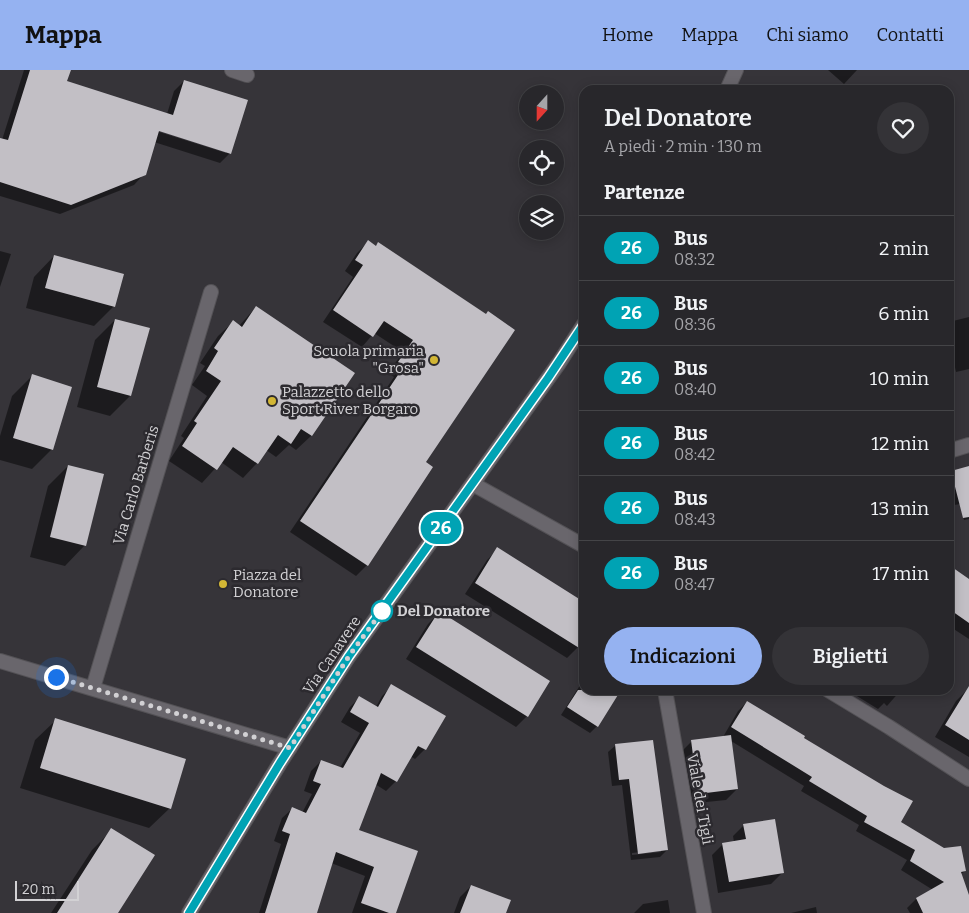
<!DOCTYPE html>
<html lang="it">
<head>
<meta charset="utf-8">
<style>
  body { margin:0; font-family:Bitter,serif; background:#343337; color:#f1f3f6; height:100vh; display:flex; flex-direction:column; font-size:19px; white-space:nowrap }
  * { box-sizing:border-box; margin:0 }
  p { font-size:16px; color:#a5a5a9 }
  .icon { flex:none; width:28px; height:28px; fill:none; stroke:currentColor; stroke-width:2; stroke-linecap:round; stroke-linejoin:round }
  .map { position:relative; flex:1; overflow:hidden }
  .drawer { position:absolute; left:579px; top:15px; width:375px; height:610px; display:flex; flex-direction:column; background:#28272b; border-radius:15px; box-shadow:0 2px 12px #0003,0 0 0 1px #444447 }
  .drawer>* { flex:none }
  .badge { padding:0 10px; border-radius:16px; font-size:18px; line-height:32px }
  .needle { width:32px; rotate:201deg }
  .controls { position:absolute; left:519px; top:15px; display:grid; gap:10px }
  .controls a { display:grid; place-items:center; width:45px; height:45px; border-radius:50%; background:#28272b; box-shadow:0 2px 12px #0003,0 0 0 1px #444447; font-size:25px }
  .scale { position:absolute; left:15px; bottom:12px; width:64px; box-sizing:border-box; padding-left:5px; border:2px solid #d2d1d4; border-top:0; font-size:14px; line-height:18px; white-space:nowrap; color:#d2d1d4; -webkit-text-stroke:4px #2c2a2f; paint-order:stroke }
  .you { position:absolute; width:25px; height:25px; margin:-12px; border:4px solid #fff; border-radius:50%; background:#1a73e8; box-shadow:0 0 0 8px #1a73e833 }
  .map>.badge { position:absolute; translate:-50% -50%; box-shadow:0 0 0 2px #fff }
  h2 { padding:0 25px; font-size:19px; line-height:45px }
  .round { display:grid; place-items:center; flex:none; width:52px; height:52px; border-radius:26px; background:#343337 }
  .headline { display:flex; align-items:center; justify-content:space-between; height:85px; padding:0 25px }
  h1 { font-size:24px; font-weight:600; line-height:38px }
  .action { display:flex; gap:10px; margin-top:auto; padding:10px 25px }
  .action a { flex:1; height:58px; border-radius:30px; background:#95b2f1; color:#111; font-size:20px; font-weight:600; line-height:58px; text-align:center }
  .action a+a { background:#343337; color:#f1f3f6 }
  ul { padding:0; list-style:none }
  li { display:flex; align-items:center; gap:15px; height:65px; padding:0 25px; border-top:1px solid #444447 }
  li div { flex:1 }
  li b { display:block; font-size:19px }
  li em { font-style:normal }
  li .badge { min-width:55px; font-weight:700; text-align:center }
  header { display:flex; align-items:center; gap:30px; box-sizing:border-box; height:70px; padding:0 25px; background:#95b2f1; color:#111 }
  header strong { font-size:24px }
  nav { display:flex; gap:28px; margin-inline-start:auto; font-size:18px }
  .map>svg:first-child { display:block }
</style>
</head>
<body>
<header>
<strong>Mappa</strong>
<nav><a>Home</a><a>Mappa</a><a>Chi siamo</a><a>Contatti</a></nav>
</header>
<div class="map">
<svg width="969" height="843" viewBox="0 0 969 843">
  <rect width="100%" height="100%" fill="#363439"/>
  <path fill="#0007" fill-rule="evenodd" d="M 24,0 L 69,0 L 66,12 L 167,44 L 174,21 L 184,11 L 230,83 L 220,93 L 154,72 L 144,104 L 134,115 L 60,144 L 0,126 L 0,69 L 2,70 ZM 154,58 L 226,81 L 226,83 L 153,60 Z
    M 828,0 L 857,0 L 844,14 Z
    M 368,172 L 485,245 L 367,495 L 356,506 L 290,462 L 394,307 L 388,303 L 403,282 L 374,263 L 362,277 L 323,252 L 353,207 L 345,201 L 357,183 Z
    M 0,181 L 11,184 L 0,217 Z
    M 54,186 L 114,236 L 94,256 L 26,238 L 34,207 Z
    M 256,237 L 353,303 L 311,366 L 296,380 L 289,375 L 276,387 L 266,380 L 257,393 L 243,408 L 221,392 L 202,413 L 169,391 L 184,368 L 181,366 L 207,326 L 192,315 L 205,296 L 200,293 L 218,266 L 233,252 L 239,256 Z
    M 969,247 L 969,299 L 956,302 L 949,272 L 949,255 L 953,251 Z
    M 115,250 L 130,326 L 110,346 L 77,337 L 95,270 Z
    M 32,306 L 52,379 L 32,399 L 0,390 L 0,366 L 12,326 Z
    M 68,396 L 85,475 L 65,496 L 30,487 L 48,416 Z
    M 969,397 L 969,449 L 964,450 L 960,434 L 949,436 L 949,405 L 952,402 Z
    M 498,479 L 578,577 L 567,588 L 465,524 L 487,490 Z
    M 951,498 L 969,510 L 969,569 L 949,556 L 949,501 Z
    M 439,543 L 527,646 L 516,657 L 406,589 L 428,554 Z
    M 584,609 L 584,620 L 617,620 L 597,656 L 590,663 L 561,645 Z
    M 392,616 L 444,646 L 425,679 L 415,689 L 410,686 L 396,711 L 386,721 L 375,714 L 357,761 L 417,782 L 395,843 L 352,843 L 365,806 L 331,793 L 315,843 L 259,843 L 281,774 L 274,771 L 282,748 L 292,739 L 302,743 L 312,724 L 304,721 L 311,701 L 321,691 L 340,698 L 360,663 L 341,652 L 350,637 L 360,627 L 376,637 L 382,626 Z
    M 847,620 L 901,620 L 887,636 L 884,633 L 878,639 Z
    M 967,620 L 969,621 L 969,687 L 935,667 L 956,631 Z
    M 747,632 L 802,668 L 900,752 L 965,801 L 960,805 L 969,828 L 969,843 L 910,843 L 907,838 L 916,829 L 933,820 L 901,800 L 907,790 L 856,761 L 859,755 L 801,721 L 804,716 L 731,671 L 737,719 L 726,730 L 687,734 L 681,682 L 692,671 L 723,667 L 738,641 Z
    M 56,650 L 170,738 L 149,758 L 20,718 L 35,670 Z
    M 616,675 L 667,780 L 660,787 L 631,790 L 622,715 L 612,716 L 608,682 ZM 661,780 L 661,782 L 632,785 L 632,783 Z
    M 744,755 L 782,803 L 771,814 L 718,823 L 712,785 L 723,774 L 734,772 L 733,766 Z
    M 112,760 L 117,843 L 51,843 L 92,780 Z
    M 471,816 L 505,843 L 454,843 L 460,827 Z
    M 668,830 L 670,843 L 634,843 L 643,834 Z
    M 816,837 L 817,843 L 791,843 Z"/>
  <path fill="#c2bfc5" d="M 30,0 L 71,0 L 67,11 L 173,45 L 184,10 L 248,30 L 231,84 L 159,61 L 146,105 L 71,135 L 0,112 L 0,68 L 8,70 Z
    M 368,170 L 376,176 L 378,172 L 486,244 L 488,241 L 515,260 L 426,392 L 433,397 L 368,496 L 300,451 L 404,296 L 398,292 L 413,270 L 384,251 L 373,267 L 333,240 L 363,195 L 355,190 Z
    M 54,185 L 124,204 L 115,237 L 45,218 Z
    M 256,236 L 355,303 L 312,366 L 301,359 L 291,374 L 278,365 L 258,394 L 233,377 L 217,400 L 182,376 L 197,353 L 194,351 L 221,311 L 206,301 L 218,281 L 214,278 L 233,250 L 242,257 Z
    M 115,249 L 150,258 L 131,326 L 97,317 Z
    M 32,304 L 72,317 L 53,380 L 13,368 Z
    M 68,395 L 104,404 L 86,476 L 50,467 Z
    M 969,396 L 969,447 L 963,448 L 951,401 Z
    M 497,477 L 584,532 L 584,581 L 475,513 Z
    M 949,495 L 969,509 L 969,553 L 949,539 Z
    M 439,541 L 550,611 L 528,647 L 416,577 Z
    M 391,614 L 446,646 L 426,680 L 418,676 L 397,712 L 381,703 L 359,760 L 418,781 L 396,843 L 389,843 L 361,833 L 374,797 L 336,782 L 317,843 L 265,843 L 290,764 L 282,761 L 292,737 L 306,743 L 321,714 L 313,711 L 321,690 L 343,698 L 369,653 L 350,642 L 359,626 L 378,637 Z
    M 969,616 L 969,670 L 945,655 Z
    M 578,620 L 621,620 L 598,657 L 567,637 Z
    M 747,631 L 805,666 L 804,668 L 884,716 L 913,731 L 901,752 L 944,778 L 961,776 L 966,801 L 961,802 L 969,825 L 969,843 L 923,843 L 916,828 L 944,812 L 910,791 L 915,780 L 864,752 L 867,746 L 809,711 L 812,707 L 731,657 Z
    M 55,648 L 186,689 L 171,739 L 40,698 Z
    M 731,665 L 738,719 L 698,724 L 691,670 Z
    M 653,670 L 668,780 L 638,784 L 629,709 L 619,710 L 615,674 Z
    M 775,749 L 784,803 L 729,812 L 722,773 L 746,769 L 743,754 Z
    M 111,758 L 155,785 L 118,843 L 57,843 Z
    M 471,815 L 511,830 L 506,843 L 460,843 Z"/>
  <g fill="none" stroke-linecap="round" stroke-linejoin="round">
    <defs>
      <path id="minor" d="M 232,0 L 247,5
        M 727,20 L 736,0
        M 949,381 L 969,375
        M 473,414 L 584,476
        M 0,591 L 290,678
        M 93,618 L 211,222
        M 665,620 L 704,843
        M 828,620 L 889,657 L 969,709
        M 189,843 L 280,693 L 349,586 L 559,293 L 584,254"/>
    </defs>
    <use href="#minor" stroke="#545256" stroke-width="16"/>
    <use href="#minor" stroke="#69666c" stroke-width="14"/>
  </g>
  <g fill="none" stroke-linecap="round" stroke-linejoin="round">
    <defs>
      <path id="line" d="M 189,843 L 280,693 L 349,586 L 548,308 L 584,254"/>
    </defs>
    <use href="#line" stroke="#fff" stroke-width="11"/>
    <use href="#line" stroke="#00a3b4" stroke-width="8"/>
    <path stroke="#d2d1d4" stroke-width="5" stroke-dasharray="0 9" d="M 56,607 L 290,678 L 349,586 L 382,541"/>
  </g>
  <g fill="#d2b635" stroke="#2c2a2f" stroke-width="2">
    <circle cx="434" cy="290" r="5"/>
    <circle cx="272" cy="331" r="5"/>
    <circle cx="223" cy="514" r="5"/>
  </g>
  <circle fill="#fff" stroke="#00a3b4" stroke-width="2.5" cx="382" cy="541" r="10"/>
  <g text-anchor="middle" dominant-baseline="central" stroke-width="5" stroke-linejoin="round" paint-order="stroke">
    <g font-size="15" fill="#d2d1d4" stroke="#2c2a2f" text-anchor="start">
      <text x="424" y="281" text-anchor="end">Scuola primaria<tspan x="424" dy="17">"Grosa"</tspan></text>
      <text x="282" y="322">Palazzetto dello<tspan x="282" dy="17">Sport River Borgaro</tspan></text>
      <text x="233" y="505">Piazza del<tspan x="233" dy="17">Donatore</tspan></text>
    </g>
    <g font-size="15" fill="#d2d1d4" stroke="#2c2a2f">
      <text transform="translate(136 415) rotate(-73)">Via Carlo Barberis</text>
      <text transform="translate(332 585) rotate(-56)">Via Canavere</text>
      <text transform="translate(700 729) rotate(80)">Viale dei Tigli</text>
    </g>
    <g font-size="15" font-weight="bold" fill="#d2d1d4" stroke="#2c2a2f" text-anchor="start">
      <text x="397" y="541">Del Donatore</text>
    </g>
  </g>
</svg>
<div class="controls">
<a><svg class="needle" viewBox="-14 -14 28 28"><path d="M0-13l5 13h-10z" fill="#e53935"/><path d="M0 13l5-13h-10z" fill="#a5a5a9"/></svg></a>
<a><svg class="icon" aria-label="locate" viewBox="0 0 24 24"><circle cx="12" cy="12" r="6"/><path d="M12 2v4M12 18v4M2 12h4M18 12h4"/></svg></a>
<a><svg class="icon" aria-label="layers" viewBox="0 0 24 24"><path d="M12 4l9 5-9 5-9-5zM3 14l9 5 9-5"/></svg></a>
</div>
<div class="scale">20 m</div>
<div class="you" style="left:56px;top:607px"></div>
<b class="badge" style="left:441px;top:458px;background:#00a3b4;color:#fff">26</b>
<section class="drawer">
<div class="headline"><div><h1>Del Donatore</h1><p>A piedi · 2 min · 130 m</p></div><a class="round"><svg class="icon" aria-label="heart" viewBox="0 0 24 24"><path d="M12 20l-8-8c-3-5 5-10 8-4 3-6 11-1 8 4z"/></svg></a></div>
<h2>Partenze</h2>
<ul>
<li><span class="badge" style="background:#00a3b4;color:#fff">26</span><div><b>Bus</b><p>08:32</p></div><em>2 min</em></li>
<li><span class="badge" style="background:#00a3b4;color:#fff">26</span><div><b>Bus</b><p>08:36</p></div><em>6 min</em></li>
<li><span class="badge" style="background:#00a3b4;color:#fff">26</span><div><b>Bus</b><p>08:40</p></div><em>10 min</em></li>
<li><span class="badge" style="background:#00a3b4;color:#fff">26</span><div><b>Bus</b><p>08:42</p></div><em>12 min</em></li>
<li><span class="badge" style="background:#00a3b4;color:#fff">26</span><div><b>Bus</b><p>08:43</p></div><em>13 min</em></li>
<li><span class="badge" style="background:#00a3b4;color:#fff">26</span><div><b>Bus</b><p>08:47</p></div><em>17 min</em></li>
</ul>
<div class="action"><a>Indicazioni</a><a>Biglietti</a></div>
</section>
</div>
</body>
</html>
